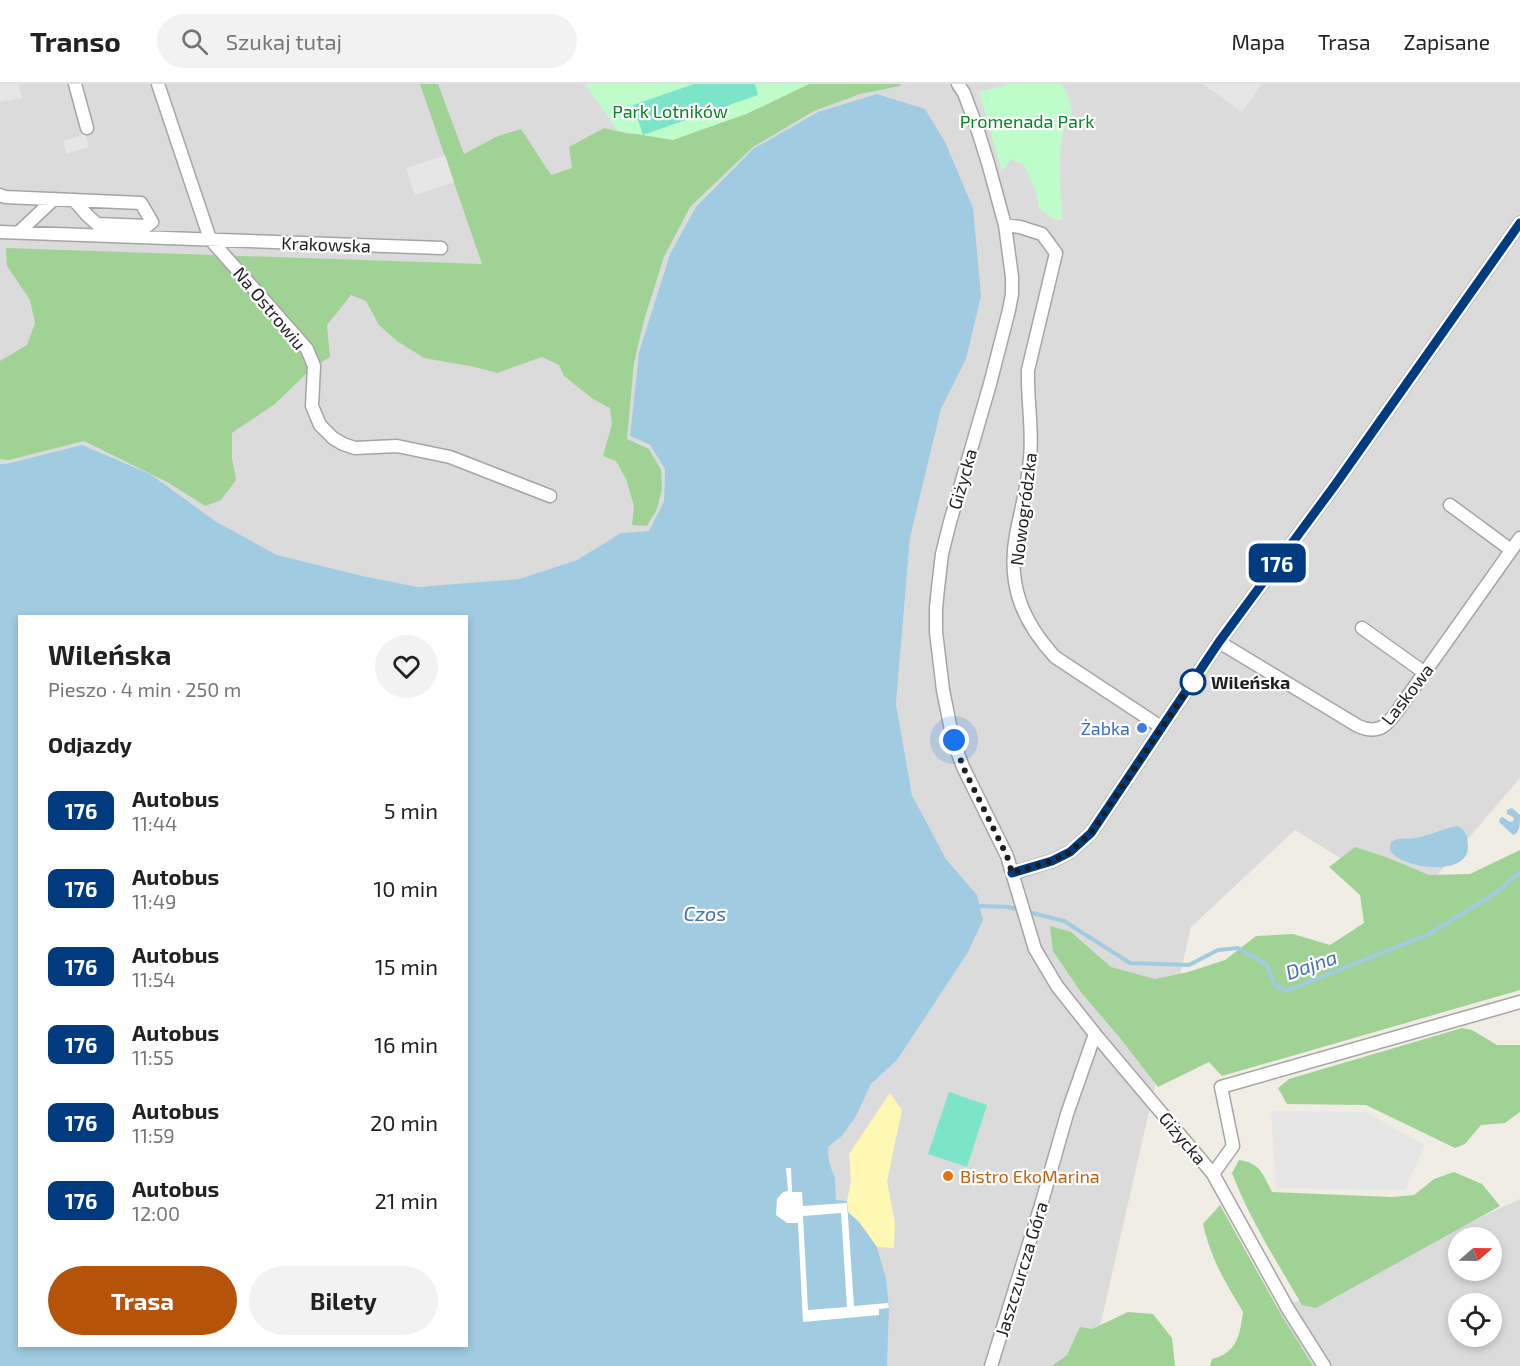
<!DOCTYPE html>
<html lang="pl">
<head>
<meta charset="utf-8">
<style>
  body { margin:0; font-family:"Exo 2",sans-serif; background:#f2f2f2; color:#222; height:100vh; display:flex; flex-direction:column; font-size:22px; white-space:nowrap }
  * { box-sizing:border-box; margin:0 }
  p { font-size:20px; color:#767676 }
  .icon { flex:none; width:33px; height:33px; fill:none; stroke:currentColor; stroke-width:2; stroke-linecap:round; stroke-linejoin:round }
  .map { position:relative; flex:1; overflow:hidden }
  .details { position:absolute; left:18px; top:531px; width:450px; height:732px; display:flex; flex-direction:column; background:#fff; border-radius:0px; box-shadow:0 3px 9px #0003 }
  .details>* { flex:none }
  .badge { padding:0 12px; border-radius:9px; font-size:21px; line-height:39px }
  .needle { width:39px; rotate:70deg }
  .buttons { position:absolute; left:1448px; top:1143px; display:grid; gap:12px }
  .buttons a { display:grid; place-items:center; width:54px; height:54px; border-radius:50%; background:#fff; box-shadow:0 3px 9px #0003; font-size:30px }
  .you { position:absolute; width:30px; height:30px; margin:-15px; border:4px solid #fff; border-radius:50%; background:#1a73e8; box-shadow:0 0 0 9px #1a73e833 }
  .map>.badge { position:absolute; translate:-50% -50%; box-shadow:0 0 0 3px #fff }
  h2 { padding:0 30px; font-size:22px; line-height:54px }
  .round { display:grid; place-items:center; flex:none; width:63px; height:63px; border-radius:32px; background:#f2f2f2 }
  .overview { display:flex; align-items:center; justify-content:space-between; height:102px; padding:0 30px }
  h1 { font-size:28px; font-weight:700; line-height:45px }
  .primary-button { display:flex; gap:12px; margin-top:auto; padding:12px 30px }
  .primary-button a { flex:1; height:69px; border-radius:36px; background:#b45309; color:#fff; font-size:24px; font-weight:700; line-height:69px; text-align:center }
  .primary-button a+a { background:#f2f2f2; color:#222 }
  ul { padding:0; list-style:none }
  li { display:flex; align-items:center; gap:18px; height:78px; padding:0 30px }
  li div { flex:1 }
  li b { display:block; font-size:22px }
  li em { font-style:normal }
  li .badge { min-width:66px; font-weight:700; text-align:center }
  header { display:flex; align-items:center; gap:36px; box-sizing:border-box; height:84px; padding:0 30px; background:#fff; border-bottom:2px solid #e0e0e0 }
  header strong { font-size:28px }
  nav { display:flex; gap:33px; margin-inline-start:auto; font-size:21px }
  .search { width:420px; height:54px; background:#f2f2f2; display:flex; align-items:center; gap:15px; box-sizing:border-box; padding:0 21px; border-radius:33px; color:#767676; font-size:22px }
  .map>svg:first-child { display:block }
</style>
</head>
<body>
<header>
<strong>Transo</strong>
<div class="search"><svg class="icon" aria-label="search" viewBox="0 0 24 24"><circle cx="10" cy="10" r="6"/><path d="M15 15l6 6"/></svg>Szukaj tutaj</div>
<nav><a>Mapa</a><a>Trasa</a><a>Zapisane</a></nav>
</header>
<div class="map">
<svg width="1520" height="1282" viewBox="0 0 1520 1282">
  <rect width="100%" height="100%" fill="#f0ede4"/>
  <path fill="#dcdbdb" fill-rule="evenodd" d="M 0,0 L 1520,0 L 1520,694 L 1413,819 L 1295,746 L 1191,843 L 1091,1282 L 887,1282 L 889,1224 L 886,1194 L 877,1163 L 859,1138 L 836,1117 L 835,1094 L 829,1078 L 828,1063 L 842,1052 L 856,1032 L 871,1000 L 897,976 L 967,870 L 977,811 L 946,775 L 912,711 L 896,620 L 910,454 L 941,325 L 966,275 L 670,170 L 639,268 L 630,352 L 650,361 L 665,385 L 664,417 L 649,447 L 621,450 L 577,476 L 519,495 L 480,499 L 418,503 L 363,492 L 277,471 L 215,437 L 0,380 Z
    M 1520,1115 L 1520,1282 L 1300,1282 L 1267,1231 ZM 1458,1154 L 1491,1154 L 1491,1186 L 1458,1186 ZM 1458,1220 L 1491,1220 L 1491,1252 L 1458,1252 Z"/>
  <path fill="#a0d296" d="M 420,0 L 438,0 L 464,70 L 498,52 L 521,45 L 551,91 L 572,84 L 569,63 L 604,44 L 630,50 L 746,30 L 809,0 L 901,0 L 900,2 L 860,10 L 814,27 L 753,63 L 690,123 L 664,173 L 644,236 L 634,279 L 627,355 L 649,365 L 661,386 L 662,405 L 657,425 L 647,442 L 632,441 L 634,422 L 626,395 L 616,377 L 603,372 L 612,340 L 610,324 L 593,315 L 564,292 L 559,281 L 542,273 L 497,289 L 475,283 L 424,274 L 397,257 L 379,241 L 366,217 L 351,211 L 327,241 L 330,273 L 310,286 L 275,320 L 232,349 L 232,374 L 236,396 L 221,416 L 205,422 L 169,399 L 84,357 L 9,376 L 0,375 L 0,277 L 27,261 L 35,239 L 30,216 L 7,182 L 6,164 L 482,180 Z
    M 1355,763 L 1386,773 L 1429,791 L 1470,790 L 1520,766 L 1520,906 L 1222,992 L 1209,978 L 1158,1003 L 1120,954 L 1080,907 L 1053,867 L 1050,842 L 1071,848 L 1111,883 L 1155,895 L 1188,888 L 1225,876 L 1256,852 L 1293,850 L 1330,861 L 1364,839 L 1360,811 L 1329,783 Z
    M 1462,944 L 1472,946 L 1497,961 L 1520,961 L 1520,1028 L 1505,1039 L 1481,1041 L 1465,1060 L 1455,1064 L 1366,1021 L 1287,1020 L 1278,1004 L 1289,995 Z
    M 1239,1076 C 1261,1079 1263,1091 1272,1108 L 1392,1113 L 1414,1111 L 1434,1095 L 1454,1088 L 1482,1100 L 1500,1122 L 1316,1224 L 1302,1221 C 1277,1178 1250,1136 1232,1089 Z
    M 1220,1121 L 1282,1232 L 1313,1282 L 1210,1282 L 1212,1275 C 1237,1269 1240,1251 1243,1228 C 1225,1198 1211,1175 1203,1140 Z
    M 1128,1228 L 1153,1230 L 1172,1254 L 1175,1282 L 1052,1282 L 1067,1271 L 1080,1243 L 1092,1245 Z"/>
  <path fill="#fff8b3" d="M 890,1009 L 902,1026 L 887,1097 L 895,1139 L 894,1164 L 877,1163 L 859,1138 L 848,1128 L 847,1117 L 851,1097 L 849,1070 Z"/>
  <path fill="#befdca" d="M 585,0 L 809,0 L 746,30 L 673,56 L 618,47 Z
    M 1011,0 L 1061,0 C 1070,11 1071,22 1073,36 L 1066,38 C 1056,68 1061,104 1062,136 L 1055,136 L 1039,124 L 1036,108 L 1024,81 L 1011,75 L 1002,87 L 979,8 Z"/>
  <path fill="#7ce4c8" d="M 694,0 L 755,0 L 758,11 L 643,51 L 633,21 Z
    M 949,1008 L 987,1021 L 967,1083 L 928,1070 Z"/>
  <path fill="#e6e6e6" d="M 0,0 L 19,0 L 22,14 L 0,18 Z
    M 1203,0 L 1262,0 L 1242,28 Z
    M 85,50 L 89,63 L 67,70 L 63,57 Z
    M 445,71 L 454,98 L 415,111 L 406,84 Z
    M 1271,1027 L 1365,1028 L 1425,1061 L 1405,1106 L 1276,1104 Z"/>
  <path fill="#a1cbe1" fill-rule="evenodd" d="M 877,10 L 925,25 L 945,58 L 973,124 L 981,212 L 966,275 L 941,325 L 910,454 L 896,620 L 912,711 L 946,775 L 977,811 L 983,836 L 967,870 L 897,976 L 871,1000 L 856,1032 L 842,1052 L 828,1063 L 829,1078 L 835,1094 L 836,1116 L 847,1117 L 848,1128 L 859,1138 L 877,1163 L 886,1194 L 889,1224 L 887,1282 L 0,1282 L 0,380 L 6,380 L 82,361 L 150,390 L 215,437 L 277,471 L 363,492 L 418,503 L 519,495 L 577,476 L 621,449 L 649,447 L 664,417 L 665,385 L 650,361 L 630,352 L 639,268 L 670,170 L 696,123 L 753,65 L 818,28 ZM 20,532 L 466,532 L 466,1262 L 20,1262 Z
    M 1512,724 L 1520,731 C 1520,740 1520,749 1513,751 L 1499,738 L 1500,734 L 1503,733 L 1508,737 L 1512,738 L 1514,736 L 1513,733 L 1507,730 L 1507,726 Z
    M 1458,742 C 1467,747 1467,752 1468,762 C 1469,794 1400,785 1390,766 L 1391,758 C 1402,752 1404,756 1415,754 C 1430,752 1443,744 1458,742 Z"/>
  <path fill="#fff" fill-rule="evenodd" d="M 786,1084 L 791,1084 L 792,1108 L 802,1108 L 803,1122 L 847,1119 L 854,1222 L 888,1219 L 889,1224 L 879,1225 L 879,1231 L 803,1238 L 798,1139 L 787,1139 L 776,1131 L 777,1115 L 783,1108 L 788,1107 ZM 841,1129 L 847,1223 L 808,1226 L 803,1132 Z"/>
  <g fill="none" stroke-linecap="round" stroke-linejoin="round">
    <path stroke="#a1cbe1" stroke-width="4" d="M 980,822 L 1008,823 L 1021,826
      M 1028,828 L 1064,837 L 1130,879 L 1189,881 L 1218,866 L 1238,864 L 1267,881 L 1275,901 L 1286,907 L 1429,850 L 1500,806 L 1520,788"/>
    <defs>
      <path id="minor" d="M 75,0 L 87,44
        M 158,0 L 210,155 L 307,265 L 314,282 L 312,322 L 320,341 L 333,354 L 343,360 L 355,364 L 397,362 L 450,373 L 550,412
        M 958,0 L 964,9 L 977,44 L 988,79 L 1005,141 L 1012,193 L 1012,210 L 1009,226 L 990,300 L 950,438 L 942,470 L 938,504 L 936,524 L 936,548 L 943,606 L 953,656 L 963,683 L 1007,772 L 1035,865 L 1057,902 L 1095,950 L 1213,1090 L 1288,1225 L 1324,1282
        M 0,111 L 5,113 L 141,119 L 152,138 L 147,142 L 97,140 L 87,131 L 74,116
        M 1005,141 L 1020,143 L 1042,150 L 1056,169 L 1028,286 C 1027,315 1033,345 1030,374 C 1028,400 1021,425 1016,451 C 1007,500 1022,537 1055,573 L 1161,643
        M 0,148 L 441,164
        M 18,149 L 54,115
        M 1450,421 L 1511,466
        M 1362,544 L 1425,589
        M 1219,558 L 1358,642 C 1382,653 1390,637 1403,619 L 1520,454
        M 1012,789 L 1052,777 L 1070,768 L 1091,749 L 1219,558 L 1335,401 L 1520,139
        M 1213,1090 L 1233,1062 L 1221,1003 L 1520,918
        M 991,1282 L 1041,1121 L 1067,1030 L 1095,950"/>
    </defs>
    <use href="#minor" stroke="#a5a5a5" stroke-width="15"/>
    <use href="#minor" stroke="#fff" stroke-width="12"/>
  </g>
  <g fill="none" stroke-linecap="round" stroke-linejoin="round">
    <defs>
      <path id="line" d="M 1012,789 L 1052,777 L 1070,768 L 1091,749 L 1219,558 L 1335,401 L 1520,139"/>
    </defs>
    <use href="#line" stroke="#fff" stroke-width="14"/>
    <use href="#line" stroke="#003b80" stroke-width="9"/>
    <path stroke="#1e1e1e" stroke-width="6" stroke-dasharray="0 10.8" d="M 954,656 L 963,683 L 1007,772 L 1012,789 L 1052,777 L 1070,768 L 1091,749 L 1196,593 L 1193,598"/>
  </g>
  <circle fill="#fff" stroke="#003b80" stroke-width="3" cx="1193" cy="598" r="12"/>
  <circle fill="#3f7fe0" stroke="#fff" stroke-width="2" cx="1142" cy="644" r="6"/>
  <circle fill="#e8710a" stroke="#fff" stroke-width="2" cx="948" cy="1092" r="6"/>
  <g text-anchor="middle" dominant-baseline="central" stroke-width="4.5" stroke-linejoin="round" paint-order="stroke">
    <g font-size="18" fill="#04851e" stroke="#fff">
      <text x="670" y="27">Park Lotników</text>
      <text x="1027" y="37">Promenada Park</text>
    </g>
    <g font-size="18" fill="#1e1e1e" stroke="#fff">
      <text transform="translate(326 160) rotate(2)">Krakowska</text>
      <text transform="translate(270 224) rotate(50)">Na Ostrowiu</text>
      <text transform="translate(962 395) rotate(-74)">Giżycka</text>
      <text transform="translate(1023 425) rotate(-83)">Nowogródzka</text>
      <text transform="translate(1407 610) rotate(-52)">Laskowa</text>
      <text transform="translate(1183 1054) rotate(50)">Giżycka</text>
      <text transform="translate(1021 1185) rotate(-73)">Jaszczurcza Góra</text>
    </g>
    <g font-size="18" font-weight="bold" fill="#1e1e1e" stroke="#fff" text-anchor="start">
      <text x="1211" y="598">Wileńska</text>
    </g>
    <g font-size="18" fill="#366cbe" stroke="#fff" text-anchor="end">
      <text x="1130" y="644">Żabka</text>
    </g>
    <g font-size="18" fill="#c56008" stroke="#fff" text-anchor="start">
      <text x="960" y="1092">Bistro EkoMarina</text>
    </g>
    <g font-size="20" font-style="italic" fill="#446fb5" stroke="#fff">
      <text x="705" y="829">Czos</text>
      <text transform="translate(1311 880) rotate(-19)">Dajna</text>
    </g>
  </g>
</svg>
<div class="buttons">
<a><svg class="needle" viewBox="-14 -14 28 28"><path d="M0-13l5 13h-10z" fill="#e53935"/><path d="M0 13l5-13h-10z" fill="#767676"/></svg></a>
<a><svg class="icon" aria-label="locate" viewBox="0 0 24 24"><circle cx="12" cy="12" r="6"/><path d="M12 2v4M12 18v4M2 12h4M18 12h4"/></svg></a>
</div>
<div class="you" style="left:954px;top:656px"></div>
<b class="badge" style="left:1277px;top:479px;background:#003b80;color:#fff">176</b>
<section class="details">
<div class="overview"><div><h1>Wileńska</h1><p>Pieszo · 4 min · 250 m</p></div><a class="round"><svg class="icon" aria-label="heart" viewBox="0 0 24 24"><path d="M12 20l-8-8c-3-5 5-10 8-4 3-6 11-1 8 4z"/></svg></a></div>
<h2>Odjazdy</h2>
<ul>
<li><span class="badge" style="background:#003b80;color:#fff">176</span><div><b>Autobus</b><p>11:44</p></div><em>5 min</em></li>
<li><span class="badge" style="background:#003b80;color:#fff">176</span><div><b>Autobus</b><p>11:49</p></div><em>10 min</em></li>
<li><span class="badge" style="background:#003b80;color:#fff">176</span><div><b>Autobus</b><p>11:54</p></div><em>15 min</em></li>
<li><span class="badge" style="background:#003b80;color:#fff">176</span><div><b>Autobus</b><p>11:55</p></div><em>16 min</em></li>
<li><span class="badge" style="background:#003b80;color:#fff">176</span><div><b>Autobus</b><p>11:59</p></div><em>20 min</em></li>
<li><span class="badge" style="background:#003b80;color:#fff">176</span><div><b>Autobus</b><p>12:00</p></div><em>21 min</em></li>
</ul>
<div class="primary-button"><a>Trasa</a><a>Bilety</a></div>
</section>
</div>
</body>
</html>
